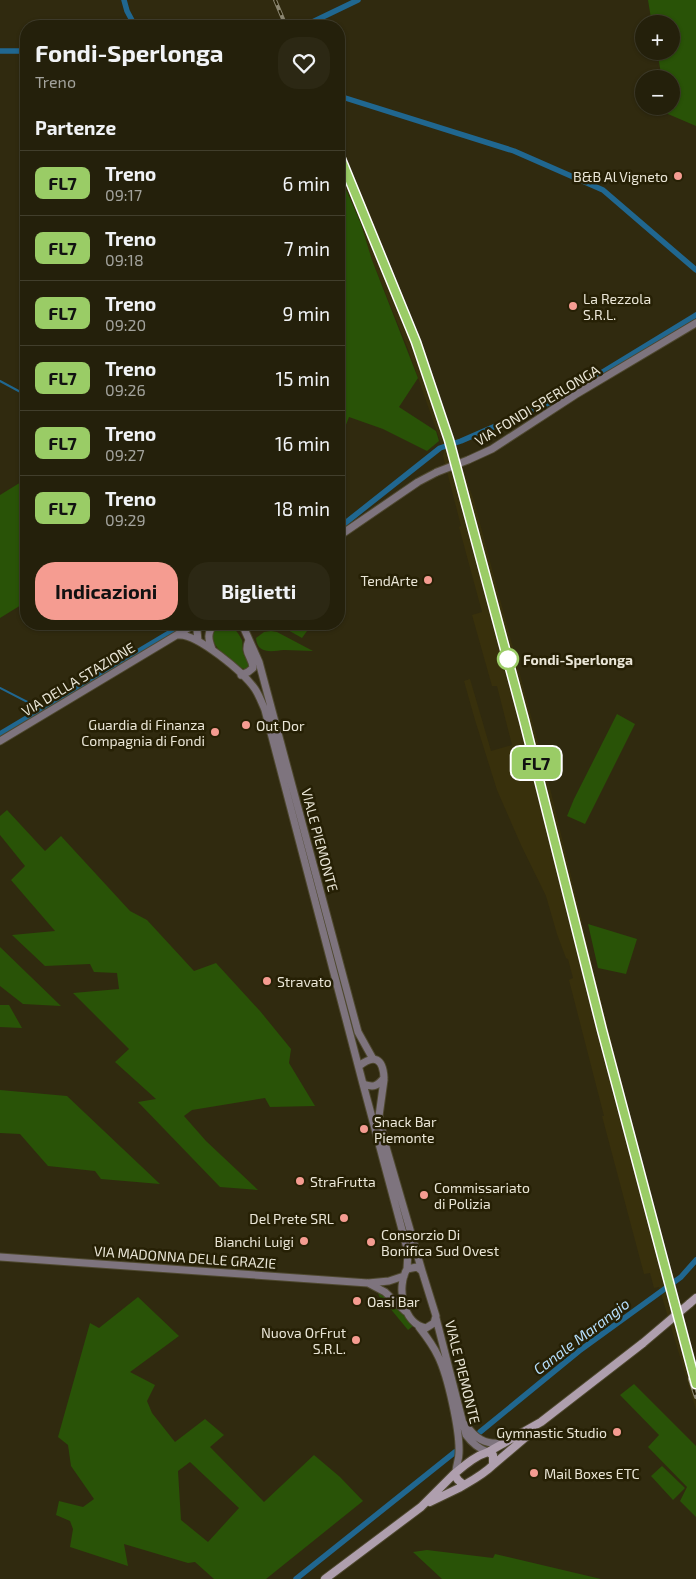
<!DOCTYPE html>
<html lang="it">
<head>
<meta charset="utf-8">
<style>
  body { margin:0; font-family:"Exo 2",sans-serif; background:#2c2814; color:#f1f3f6; height:100vh; display:flex; flex-direction:column; font-size:19px; white-space:nowrap }
  * { box-sizing:border-box; margin:0 }
  p { font-size:16px; color:#a3a39d }
  .icon { flex:none; width:28px; height:28px; fill:none; stroke:currentColor; stroke-width:2; stroke-linecap:round; stroke-linejoin:round }
  .map { position:relative; flex:1; overflow:hidden }
  .panel { position:absolute; left:20px; top:20px; width:325px; height:610px; display:flex; flex-direction:column; background:#24200b; border-radius:20px; box-shadow:0 1px 4px #0004,0 0 0 1px #413e2c }
  .panel>* { flex:none }
  .badge { padding:0 10px; border-radius:8px; font-size:18px; line-height:32px }
  .fabs { position:absolute; left:635px; top:15px; display:grid; gap:10px }
  .fabs a { display:grid; place-items:center; width:45px; height:45px; border-radius:50%; background:#24200b; box-shadow:0 1px 4px #0004,0 0 0 1px #413e2c; font-size:25px }
  .map>.badge { position:absolute; translate:-50% -50%; box-shadow:0 0 0 2px #fff }
  h2 { padding:0 15px; font-size:19px; line-height:45px }
  .round { display:grid; place-items:center; flex:none; width:52px; height:52px; border-radius:20px; background:#2c2814 }
  .head { display:flex; align-items:center; justify-content:space-between; height:85px; padding:0 15px }
  h1 { font-size:24px; font-weight:700; line-height:38px }
  .button { display:flex; gap:10px; margin-top:auto; padding:10px 15px }
  .button a { flex:1; height:58px; border-radius:20px; background:#f59c91; color:#111; font-size:20px; font-weight:700; line-height:58px; text-align:center }
  .button a+a { background:#2c2814; color:#f1f3f6 }
  ul { padding:0; list-style:none }
  li { display:flex; align-items:center; gap:15px; height:65px; padding:0 15px; border-top:1px solid #413e2c }
  li div { flex:1 }
  li b { display:block; font-size:19px }
  li em { font-style:normal }
  li .badge { min-width:55px; font-weight:700; text-align:center }
  .map>svg:first-child { display:block }
</style>
</head>
<body>
<div class="map">
<svg width="696" height="1579" viewBox="0 0 696 1579">
  <rect width="100%" height="100%" fill="#302a0f"/>
  <path fill="#38300c" d="M 339,142 L 369,211 L 380,238 L 381,244 L 380,245 L 384,254 L 386,255 L 409,312 L 474,501 L 549,784 L 597,984 L 675,1290 L 678,1307 L 696,1371 L 696,1410 L 659,1287 L 654,1288 L 650,1273 L 644,1274 L 602,1116 L 604,1116 L 569,980 L 573,978 L 568,959 L 566,958 L 557,934 L 546,896 L 521,845 L 497,790 L 475,720 L 464,681 L 470,679 L 491,751 L 512,745 L 497,686 L 492,686 L 472,615 L 482,612 L 459,527 L 461,526 L 443,456 L 444,452 L 408,349 L 372,260 L 361,224 L 339,173 Z"/>
  <path fill="#295307" fill-rule="evenodd" d="M 648,0 L 696,0 L 696,126 L 668,114 L 666,106 L 671,106 L 671,79 L 662,79 L 657,51 L 671,51 L 671,24 L 652,24 Z
    M 339,173 L 361,224 L 372,260 L 418,378 L 399,407 L 436,431 L 439,441 L 427,451 L 383,429 L 349,417 L 339,443 L 339,398 L 341,390 L 339,389 Z
    M 26,479 L 26,517 L 23,523 L 26,525 L 26,602 L 0,618 L 0,495 Z
    M 221,624 C 231,624 237,630 242,640 C 243,643 242,647 243,652 C 246,657 249,661 250,666 L 246,670 C 233,665 195,636 221,624 Z
    M 271,624 L 312,624 L 302,638 L 279,625 Z
    M 271,631 L 277,632 L 313,651 C 304,651 294,650 284,650 C 273,651 257,655 256,638 L 264,632 Z
    M 617,714 L 635,724 L 585,824 L 567,816 L 574,799 Z
    M 7,810 L 45,851 L 61,836 L 130,911 L 147,920 L 194,971 L 216,963 L 260,1011 L 291,1049 L 289,1063 L 315,1106 L 270,1107 L 265,1098 L 192,1110 L 184,1116 L 206,1141 L 258,1190 L 220,1187 L 138,1102 L 156,1099 L 115,1062 L 129,1049 L 73,993 L 119,989 L 117,973 L 94,972 L 90,964 L 45,966 L 12,935 L 55,931 L 11,880 L 25,866 L 0,835 L 0,816 Z
    M 588,924 L 637,939 L 626,974 L 598,968 Z
    M 0,947 L 61,1006 L 23,1004 L 0,986 Z
    M 0,1005 L 9,1005 L 22,1028 L 0,1027 Z
    M 0,1090 L 67,1096 L 160,1184 L 101,1179 L 95,1171 L 48,1166 L 20,1134 L 0,1133 Z
    M 377,1291 L 387,1296 L 413,1326 L 408,1330 L 389,1307 L 385,1309 Z
    M 138,1297 L 179,1336 L 130,1372 L 155,1385 L 147,1401 L 152,1413 L 175,1442 L 205,1419 L 224,1435 L 210,1447 L 264,1502 L 314,1455 L 340,1477 L 363,1501 L 266,1579 L 214,1579 L 195,1562 L 188,1563 L 124,1544 L 128,1566 L 70,1547 L 73,1529 L 70,1521 L 56,1515 L 59,1501 L 83,1507 L 94,1499 L 71,1466 L 68,1445 L 58,1437 L 90,1323 L 99,1328 ZM 190,1462 L 239,1508 L 208,1542 L 181,1520 L 178,1471 Z
    M 634,1384 L 696,1446 L 696,1517 L 680,1501 L 687,1487 L 648,1447 L 659,1435 L 620,1395 Z
    M 662,1466 L 685,1488 L 673,1500 L 651,1476 Z
    M 427,1550 L 493,1558 L 495,1554 L 601,1579 L 442,1579 L 413,1552 Z"/>
  <g fill="none" stroke-linecap="round" stroke-linejoin="round">
    <path stroke="#206790" stroke-width="2" d="M 0,381 L 26,395
      M 0,688 L 41,709"/>
    <path stroke="#206790" stroke-width="5.5" d="M 124,0 L 127,11 L 135,26
      M 304,26 L 358,0
      M 0,51 L 26,51
      M 339,96 L 514,151 L 603,190 L 696,270
      M 339,528 L 440,448 L 461,441 L 560,398 L 696,315
      M 0,734 L 184,624
      M 480,1432 L 579,1351 L 681,1277 L 696,1260
      M 296,1579 L 455,1452"/>
    <defs>
      <path id="tertiary" d="M 468,460 L 492,449 L 575,395 L 696,323
        M 339,536 L 418,482 L 437,472
        M 242,624 L 259,662 L 358,1032 L 373,1059
        M 178,635 C 197,633 244,673 255,689 C 259,695 262,703 265,710 L 363,1084 C 374,1088 377,1086 384,1078 C 383,1058 374,1054 359,1066
        M 198,641 L 197,630 L 199,624
        M 212,649 C 208,639 207,633 214,624
        M 241,675 L 248,672 L 253,668 C 252,655 243,654 249,640
        M 0,741 L 195,624
        M 384,1080 L 379,1116 L 386,1147 L 422,1271
        M 363,1084 L 408,1252 L 407,1269
        M 0,1257 L 368,1283 L 389,1281 L 404,1276
        M 417,1267 L 422,1271 L 436,1316 L 434,1323 L 426,1328 C 403,1324 396,1287 407,1269 Z
        M 368,1283 L 385,1292 L 405,1311
        M 436,1318 L 466,1435 C 472,1443 479,1449 488,1452
        M 419,1327 C 426,1336 433,1345 438,1356 C 448,1376 460,1431 459,1453 C 459,1460 456,1465 456,1472
        M 466,1425 C 475,1438 485,1445 502,1443"/>
      <path id="secondary" d="M 689,1304 L 696,1298
        M 488,1452 L 541,1422 L 643,1343
        M 493,1465 L 533,1431
        M 430,1502 L 459,1488 C 471,1481 483,1475 493,1465 L 493,1455 L 488,1452 C 475,1456 465,1465 454,1474 L 458,1480 L 464,1485
        M 325,1579 L 421,1507 L 454,1474"/>
    </defs>
    <use href="#tertiary" stroke="#4e482f" stroke-width="9"/>
    <use href="#secondary" stroke="#4e482f" stroke-width="10"/>
    <use href="#tertiary" stroke="#7e747e" stroke-width="7"/>
    <use href="#secondary" stroke="#af9fae" stroke-width="8"/>
    <defs>
      <path id="rail" d="M 275,0 L 286,26
        M 339,154 L 416,342 L 449,440 L 524,720 L 602,1030 L 696,1384
        M 690,1379 L 696,1397"/>
    </defs>
    <use href="#rail" stroke="#8b8671" stroke-width="4"/>
    <use href="#rail" stroke="#262005" stroke-width="2" stroke-dasharray="5.5" stroke-linecap="butt"/>
    <defs>
      <path id="tertiary-bridge" d="M 437,472 L 468,460"/>
      <path id="secondary-bridge" d="M 643,1343 L 689,1304"/>
    </defs>
    <use href="#tertiary-bridge" stroke="#4e482f" stroke-width="9" stroke-linecap="butt"/>
    <use href="#secondary-bridge" stroke="#4e482f" stroke-width="10" stroke-linecap="butt"/>
    <use href="#tertiary-bridge" stroke="#7e747e" stroke-width="7"/>
    <use href="#secondary-bridge" stroke="#af9fae" stroke-width="8"/>
  </g>
  <g fill="none" stroke-linecap="round" stroke-linejoin="round">
    <defs>
      <path id="line" d="M 339,154 L 416,342 L 449,440 L 524,720 L 602,1030 L 696,1384"/>
    </defs>
    <use href="#line" stroke="#fff" stroke-width="11"/>
    <use href="#line" stroke="#9acc66" stroke-width="8"/>
  </g>
  <g fill="#f59c91" stroke="#262005" stroke-width="2">
    <circle cx="678" cy="176" r="5"/>
    <circle cx="573" cy="306" r="5"/>
    <circle cx="428" cy="580" r="5"/>
    <circle cx="246" cy="725" r="5"/>
    <circle cx="215" cy="732" r="5"/>
    <circle cx="267" cy="981" r="5"/>
    <circle cx="364" cy="1129" r="5"/>
    <circle cx="300" cy="1181" r="5"/>
    <circle cx="424" cy="1195" r="5"/>
    <circle cx="344" cy="1218" r="5"/>
    <circle cx="304" cy="1241" r="5"/>
    <circle cx="371" cy="1242" r="5"/>
    <circle cx="357" cy="1301" r="5"/>
    <circle cx="356" cy="1340" r="5"/>
    <circle cx="617" cy="1432" r="5"/>
    <circle cx="534" cy="1473" r="5"/>
  </g>
  <circle fill="#fff" stroke="#9acc66" stroke-width="2.5" cx="508" cy="659" r="10"/>
  <g text-anchor="middle" dominant-baseline="central" stroke-width="5" stroke-linejoin="round" paint-order="stroke">
    <g font-size="14" fill="#eae6d7" stroke="#262005" text-anchor="start">
      <text x="668" y="176" text-anchor="end">B&amp;B Al Vigneto</text>
      <text x="583" y="298">La Rezzola<tspan x="583" dy="16">S.R.L.</tspan></text>
      <text x="418" y="580" text-anchor="end">TendArte</text>
      <text x="205" y="724" text-anchor="end">Guardia di Finanza<tspan x="205" dy="16">Compagnia di Fondi</tspan></text>
      <text x="256" y="725">Out Dor</text>
      <text x="277" y="981">Stravato</text>
      <text x="374" y="1121">Snack Bar<tspan x="374" dy="16">Piemonte</tspan></text>
      <text x="310" y="1181">StraFrutta</text>
      <text x="434" y="1187">Commissariato<tspan x="434" dy="16">di Polizia</tspan></text>
      <text x="334" y="1218" text-anchor="end">Del Prete SRL</text>
      <text x="381" y="1234">Consorzio Di<tspan x="381" dy="16">Bonifica Sud Ovest</tspan></text>
      <text x="294" y="1241" text-anchor="end">Bianchi Luigi</text>
      <text x="367" y="1301">Oasi Bar</text>
      <text x="346" y="1332" text-anchor="end">Nuova OrFrut<tspan x="346" dy="16">S.R.L.</tspan></text>
      <text x="607" y="1432" text-anchor="end">Gymnastic Studio</text>
      <text x="544" y="1473">Mail Boxes ETC</text>
    </g>
    <g font-size="14" fill="#eae6d7" stroke="#262005">
      <text transform="translate(537 405) rotate(-31)">VIA FONDI SPERLONGA</text>
      <text transform="translate(78 679) rotate(-31)">VIA DELLA STAZIONE</text>
      <text transform="translate(320 840) rotate(75)">VIALE PIEMONTE</text>
      <text transform="translate(185 1257) rotate(4)">VIA MADONNA DELLE GRAZIE</text>
      <text transform="translate(463 1372) rotate(76)">VIALE PIEMONTE</text>
    </g>
    <g font-size="14" font-weight="bold" fill="#eae6d7" stroke="#262005" text-anchor="start">
      <text x="523" y="659">Fondi-Sperlonga</text>
    </g>
    <g font-size="15" font-style="italic" fill="#b5defc" stroke="#262005">
      <text transform="translate(581 1336) rotate(-37)">Canale Marangio</text>
    </g>
  </g>
</svg>
<div class="fabs">
<a>+</a>
<a>−</a>
</div>
<b class="badge" style="left:536px;top:763px;background:#9acc66;color:#111">FL7</b>
<section class="panel">
<div class="head"><div><h1>Fondi-Sperlonga</h1><p>Treno</p></div><a class="round"><svg class="icon" aria-label="heart" viewBox="0 0 24 24"><path d="M12 20l-8-8c-3-5 5-10 8-4 3-6 11-1 8 4z"/></svg></a></div>
<h2>Partenze</h2>
<ul>
<li><span class="badge" style="background:#9acc66;color:#111">FL7</span><div><b>Treno</b><p>09:17</p></div><em>6 min</em></li>
<li><span class="badge" style="background:#9acc66;color:#111">FL7</span><div><b>Treno</b><p>09:18</p></div><em>7 min</em></li>
<li><span class="badge" style="background:#9acc66;color:#111">FL7</span><div><b>Treno</b><p>09:20</p></div><em>9 min</em></li>
<li><span class="badge" style="background:#9acc66;color:#111">FL7</span><div><b>Treno</b><p>09:26</p></div><em>15 min</em></li>
<li><span class="badge" style="background:#9acc66;color:#111">FL7</span><div><b>Treno</b><p>09:27</p></div><em>16 min</em></li>
<li><span class="badge" style="background:#9acc66;color:#111">FL7</span><div><b>Treno</b><p>09:29</p></div><em>18 min</em></li>
</ul>
<div class="button"><a>Indicazioni</a><a>Biglietti</a></div>
</section>
</div>
</body>
</html>
